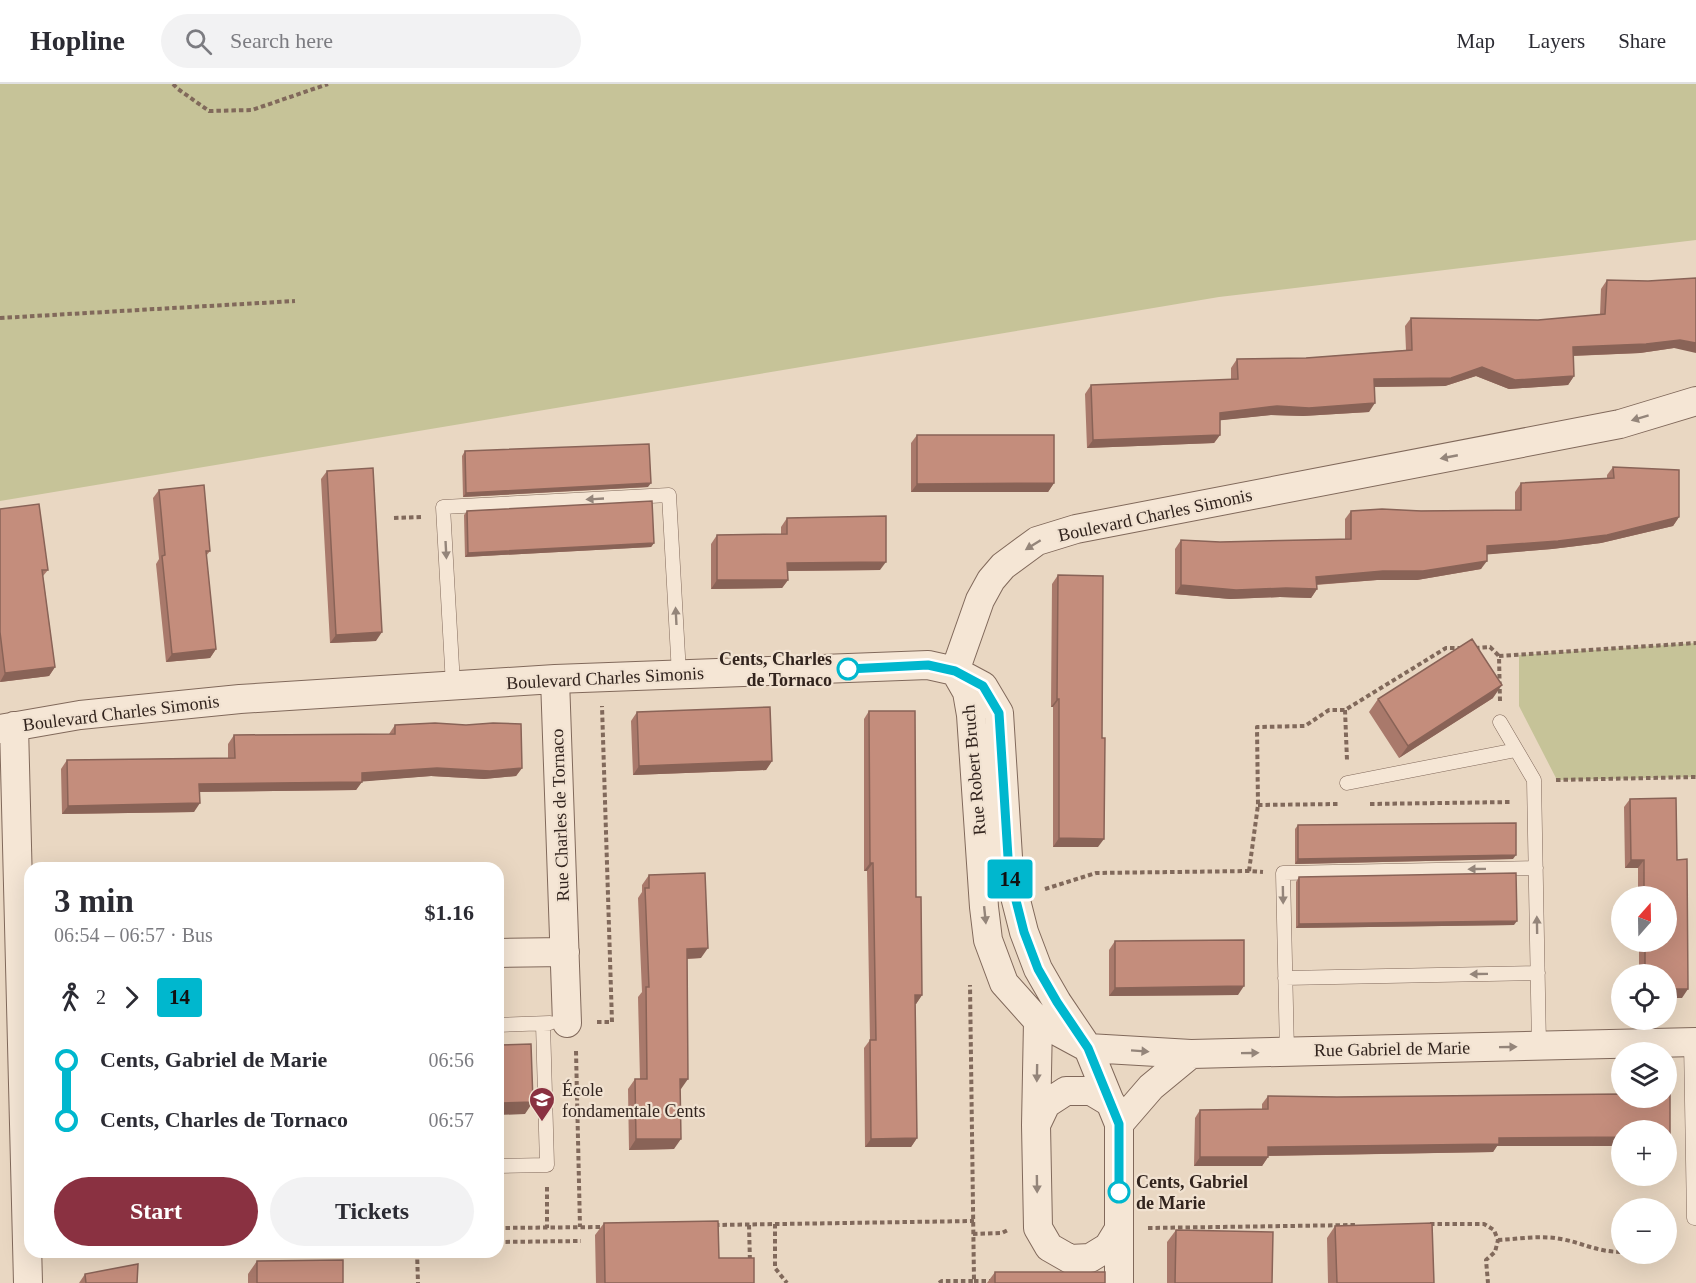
<!DOCTYPE html>
<html lang="en">
<head>
<meta charset="utf-8">
<style>
  body { margin:0; font-family:"Times New Roman",serif; background:#f2f2f3; color:#2b2b33; height:100vh; display:flex; flex-direction:column; font-size:22px; white-space:nowrap }
  * { box-sizing:border-box; margin:0 }
  p { font-size:20px; color:#7c7c81 }
  .icon { flex:none; width:33px; height:33px; fill:none; stroke:currentColor; stroke-width:2; stroke-linecap:round; stroke-linejoin:round }
  .map { position:relative; flex:1; overflow:hidden }
  .panel { position:absolute; left:24px; top:778px; width:480px; height:396px; display:flex; flex-direction:column; background:#fff; border-radius:18px; box-shadow:0 6px 24px #0002 }
  .panel>* { flex:none }
  .badge { padding:0 12px; border-radius:4px; font-size:21px; line-height:39px }
  .needle { width:39px; rotate:20deg }
  .tools { position:absolute; left:1611px; top:802px; display:grid; gap:12px }
  .tools a { display:grid; place-items:center; width:66px; height:66px; border-radius:50%; background:#fff; box-shadow:0 6px 24px #0002; font-size:30px }
  .map>.badge { position:absolute; translate:-50% -50%; box-shadow:0 0 0 3px #fff }
  .legs { display:flex; align-items:center; gap:9px; height:66px; padding:0 30px; font-size:20px }
  .legs p { margin-inline-start:auto }
  .headline { display:flex; align-items:center; justify-content:space-between; height:102px; padding:0 30px }
  h1 { font-size:33px; font-weight:700; line-height:45px }
  .primary-button { display:flex; gap:12px; margin-top:auto; padding:12px 30px }
  .primary-button a { flex:1; height:69px; border-radius:36px; background:#8a3141; color:#fff; font-size:24px; font-weight:700; line-height:69px; text-align:center }
  .primary-button a+a { background:#f2f2f3; color:#2b2b33 }
  ul { padding:0 30px; list-style:none }
  li { display:flex; align-items:center; gap:21px; height:60px; font-size:22px }
  li i { display:grid; place-items:center; width:9px; height:100%; margin:0 8px; background:currentColor }
  li i::after { content:''; width:15px; height:15px; margin:-8px; border:4px solid; border-radius:50%; background:#fff }
  li p { margin-inline-start:auto }
  li:first-child i { background:linear-gradient(#0000 50%,currentColor 0) }
  li:last-child i { background:linear-gradient(currentColor 50%,#0000 0) }
  header { display:flex; align-items:center; gap:36px; box-sizing:border-box; height:84px; padding:0 30px; background:#fff; border-bottom:2px solid #e1e1e2 }
  header strong { font-size:28px }
  nav { display:flex; gap:33px; margin-inline-start:auto; font-size:21px }
  .search { width:420px; height:54px; background:#f2f2f3; display:flex; align-items:center; gap:15px; box-sizing:border-box; padding:0 21px; border-radius:33px; color:#7c7c81; font-size:22px }
  .map>svg:first-child { display:block }
</style>
</head>
<body>
<header>
<strong>Hopline</strong>
<div class="search"><svg class="icon" aria-label="search" viewBox="0 0 24 24"><circle cx="10" cy="10" r="6"/><path d="M15 15l6 6"/></svg>Search here</div>
<nav><a>Map</a><a>Layers</a><a>Share</a></nav>
</header>
<div class="map">
<svg width="1696" height="1199" viewBox="0 0 1696 1199">
  <rect width="100%" height="100%" fill="#e9d7c2"/>
  <path fill="#c6c398" d="M 0,0 L 1696,0 L 1696,156 L 1219,213 L 0,417 Z
    M 1696,559 L 1696,693 L 1557,696 L 1519,622 L 1519,571 Z"/>
  <g fill="none" stroke-linecap="round" stroke-linejoin="round">
    <defs>
      <path id="service" d="M 453,601 L 443,423 L 669,411 L 679,590
        M 1500,638 L 1534,696 L 1539,962
        M 1347,699 L 1516,666
        M 1285,894 L 1538,889
        M 498,941 L 550,939
        M 1691,958 L 1694,1134 L 1696,1134
        M 1287,968 L 1283,789 L 1536,784
        M 498,1082 L 547,1081 L 543,940"/>
      <path id="minor" d="M 955,587 L 967,608 L 971,631 L 984,823 L 988,856 L 1004,899 L 1038,937 L 1088,964 L 1191,970 L 1696,958
        M 955,587 L 980,516 L 991,496 L 1003,482 L 1037,457 L 1076,445 L 1620,340 L 1696,317
        M 555,595 L 567,939
        M 14,642 L 28,1199
        M 0,645 L 80,631 L 240,615 L 555,595 L 928,581 L 955,587 L 983,602 L 999,629 L 1009,789 L 1024,848 L 1038,885 L 1057,918 L 1088,964 L 1119,1040 L 1119,1199
        M 498,869 L 565,868
        M 1038,937 L 1036,1041 L 1038,1144 L 1049,1163 L 1070,1175 L 1090,1174 L 1108,1163 L 1119,1145
        M 1119,1040 L 1151,1003 L 1191,970
        M 1036,1041 L 1046,1020 L 1066,1007 L 1091,1007 L 1111,1019"/>
    </defs>
    <use href="#service" stroke="#81695b" stroke-width="15"/>
    <use href="#minor" stroke="#81695b" stroke-width="30"/>
    <path stroke="#81695b" stroke-width="4" stroke-dasharray="4.5 3" stroke-linecap="butt" d="M 173,0 L 178,5 L 209,27 L 252,26 L 328,0
      M 0,234 L 295,217
      M 394,434 L 422,433
      M 1475,564 L 1490,563 L 1499,572
      M 1500,617 L 1499,572 L 1696,559
      M 1345,626 L 1347,676
      M 1556,696 L 1696,693
      M 1370,720 L 1512,718
      M 1258,721 L 1338,720
      M 1249,787 L 1258,721 L 1257,643 L 1305,642 L 1329,626 L 1345,626 L 1446,564 L 1462,564
      M 1045,805 L 1096,789 L 1249,787 L 1263,788
      M 597,938 L 612,938 L 602,622
      M 576,967 L 580,1143
      M 547,1103 L 547,1144
      M 775,1140 L 775,1184 L 787,1199
      M 1430,1140 L 1484,1140 L 1494,1146 L 1498,1156 L 1495,1168 L 1486,1176 L 1488,1199
      M 715,1141 L 974,1137
      M 749,1141 L 750,1179
      M 498,1144 L 605,1143
      M 1148,1144 L 1356,1141
      M 973,1150 L 1002,1149 L 1008,1146
      M 1666,1150 L 1675,1145
      M 1498,1156 C 1518,1155 1541,1151 1561,1155 C 1583,1159 1597,1168 1622,1168
      M 498,1158 L 581,1157
      M 417,1168 L 418,1199
      M 974,1197 L 992,1197
      M 939,1199 L 942,1197 L 974,1197 L 970,901"/>
    <use href="#service" stroke="#f5e6d5" stroke-width="14"/>
    <use href="#minor" stroke="#f5e6d5" stroke-width="28"/>
  </g>
  <path fill="#a9796b" d="M 1607,196 L 1674,264 L 1640,269 L 1573,272 L 1574,292 L 1568,301 L 1509,305 L 1476,292 L 1445,302 L 1374,303 L 1369,328 L 1303,332 L 1271,331 L 1220,336 L 1220,351 L 1214,359 L 1087,364 L 1085,310 L 1091,301 L 1231,296 L 1231,284 L 1237,275 L 1306,274 L 1406,266 L 1405,242 L 1411,234 L 1538,236 L 1600,231 L 1601,205 Z
    M 917,351 L 1054,399 L 1048,408 L 911,408 L 911,359 Z
    M 465,367 L 648,403 L 463,413 L 462,372 Z
    M 1613,383 L 1679,433 L 1673,442 L 1601,459 L 1552,465 L 1487,470 L 1481,485 L 1417,496 L 1377,496 L 1316,501 L 1317,505 L 1311,514 L 1280,513 L 1230,515 L 1175,510 L 1175,465 L 1181,456 L 1220,458 L 1345,455 L 1345,435 L 1351,427 L 1515,426 L 1515,408 L 1521,399 L 1607,394 L 1607,391 Z
    M 327,387 L 376,557 L 330,559 L 321,395 Z
    M 159,406 L 210,467 L 206,472 L 216,565 L 210,574 L 166,578 L 156,480 L 159,475 L 153,414 Z
    M 0,425 L 48,486 L 43,492 L 55,583 L 49,592 L 0,598 Z
    M 467,427 L 654,459 L 651,463 L 465,473 L 464,431 Z
    M 787,434 L 880,486 L 788,487 L 788,496 L 782,504 L 711,505 L 711,460 L 717,451 L 781,450 L 781,443 Z
    M 1058,491 L 1102,654 L 1098,763 L 1053,763 L 1053,623 L 1051,623 L 1052,500 Z
    M 1493,614 L 1399,674 L 1369,628 L 1378,615 Z
    M 869,627 L 916,813 L 922,911 L 916,920 L 915,920 L 917,1054 L 911,1063 L 865,1063 L 864,964 L 870,956 L 867,787 L 864,787 L 864,635 Z
    M 637,628 L 772,677 L 766,686 L 633,691 L 631,637 Z
    M 395,641 L 522,684 L 516,692 L 484,695 L 431,692 L 362,697 L 356,706 L 199,708 L 194,728 L 62,730 L 61,685 L 67,676 L 228,674 L 228,660 L 234,651 L 389,650 Z
    M 1630,715 L 1677,776 L 1682,914 L 1666,914 L 1666,891 L 1639,891 L 1639,858 L 1666,858 L 1666,813 L 1638,813 L 1638,784 L 1625,784 L 1624,723 Z
    M 1298,741 L 1513,775 L 1295,780 L 1295,745 Z
    M 649,791 L 701,874 L 687,875 L 681,1005 L 680,1005 L 674,1065 L 629,1066 L 628,1005 L 635,995 L 640,995 L 638,913 L 642,908 L 638,814 L 642,808 L 642,801 Z
    M 1299,793 L 1514,841 L 1296,844 L 1296,798 Z
    M 1115,857 L 1238,911 L 1109,912 L 1109,866 Z
    M 1666,1009 L 1670,1009 L 1670,1053 L 1666,1058 L 1666,1047 L 1622,1047 L 1622,1062 L 1497,1062 L 1493,1068 L 1268,1072 L 1268,1073 L 1262,1082 L 1194,1082 L 1195,1034 L 1200,1026 L 1262,1025 L 1262,1020 L 1268,1012 L 1337,1013 L 1622,1010 L 1622,1014 L 1666,1014 Z
    M 604,1139 L 719,1174 L 754,1199 L 596,1199 L 595,1151 Z
    M 1335,1142 L 1434,1199 L 1328,1199 L 1327,1154 Z
    M 1176,1146 L 1272,1199 L 1167,1199 L 1167,1158 Z
    M 257,1177 L 343,1199 L 248,1199 L 248,1190 Z
    M 995,1188 L 1105,1199 L 987,1199 Z
    M 85,1190 L 137,1199 L 79,1199 Z"/>
  <path fill="#896357" d="M 1680,256 L 1696,259 L 1696,269 L 1674,264 L 1640,269 L 1567,272 L 1573,263 Z
    M 1482,283 L 1574,292 L 1568,301 L 1509,305 L 1476,292 L 1445,302 L 1368,303 L 1374,295 Z
    M 1375,319 L 1369,328 L 1303,332 L 1271,331 L 1214,337 L 1220,329 L 1277,322 Z
    M 1220,351 L 1214,359 L 1087,364 L 1093,356 Z
    M 651,399 L 648,403 L 463,413 L 466,409 Z
    M 1054,399 L 1048,408 L 911,408 L 917,400 Z
    M 1679,433 L 1673,442 L 1601,459 L 1552,465 L 1481,471 L 1487,462 Z
    M 654,459 L 651,463 L 465,473 L 468,469 Z
    M 1487,477 L 1481,485 L 1417,496 L 1377,496 L 1310,501 L 1316,493 Z
    M 886,478 L 880,486 L 781,487 L 787,479 Z
    M 717,496 L 788,496 L 782,504 L 711,505 Z
    M 1181,501 L 1286,504 L 1317,505 L 1311,514 L 1280,513 L 1230,515 L 1175,510 Z
    M 382,548 L 376,557 L 330,559 L 336,551 Z
    M 216,565 L 210,574 L 166,578 L 172,570 Z
    M 55,583 L 49,592 L 0,598 L 5,589 Z
    M 1502,601 L 1493,614 L 1399,674 L 1408,662 Z
    M 1057,615 L 1059,615 L 1053,623 L 1051,623 Z
    M 772,677 L 766,686 L 633,691 L 639,682 Z
    M 437,684 L 522,684 L 516,692 L 484,695 L 431,692 L 357,698 L 362,698 L 356,706 L 193,708 L 199,700 Z
    M 200,719 L 194,728 L 62,730 L 68,722 Z
    M 1059,754 L 1104,755 L 1098,763 L 1053,763 Z
    M 1516,771 L 1513,775 L 1295,780 L 1298,775 Z
    M 1631,776 L 1644,776 L 1638,784 L 1625,784 Z
    M 870,779 L 873,779 L 867,787 L 864,787 Z
    M 1517,837 L 1514,841 L 1296,844 L 1299,840 Z
    M 708,864 L 701,874 L 680,875 L 687,865 Z
    M 1244,902 L 1238,911 L 1109,912 L 1115,904 Z
    M 1666,905 L 1688,905 L 1682,914 L 1666,914 Z
    M 915,911 L 922,911 L 916,920 L 909,920 Z
    M 680,995 L 688,995 L 681,1005 L 673,1005 Z
    M 533,1018 L 525,1030 L 498,1031 L 498,1019 Z
    M 1622,1053 L 1622,1062 L 1497,1062 L 1493,1068 L 1262,1072 L 1268,1063 L 1499,1054 Z
    M 917,1054 L 911,1063 L 865,1063 L 871,1055 Z
    M 636,1055 L 681,1055 L 674,1065 L 629,1066 Z
    M 1200,1073 L 1268,1073 L 1262,1082 L 1194,1082 Z"/>
  <path fill="#c48d7c" stroke="#896357" stroke-width="1.5" d="M 1696,194 L 1696,259 L 1680,256 L 1646,260 L 1573,263 L 1574,292 L 1515,296 L 1482,283 L 1451,294 L 1374,295 L 1375,319 L 1309,324 L 1277,322 L 1220,329 L 1220,351 L 1093,356 L 1091,301 L 1238,295 L 1237,275 L 1306,274 L 1412,266 L 1411,234 L 1538,236 L 1605,230 L 1607,196 L 1648,197 Z
    M 917,351 L 1054,351 L 1054,399 L 917,400 Z
    M 649,360 L 651,399 L 466,409 L 465,367 Z
    M 1613,383 L 1679,386 L 1679,433 L 1607,451 L 1558,457 L 1487,462 L 1487,477 L 1423,487 L 1383,487 L 1316,493 L 1317,505 L 1286,504 L 1236,506 L 1181,501 L 1181,456 L 1220,458 L 1351,455 L 1351,427 L 1382,425 L 1421,427 L 1521,426 L 1521,399 L 1614,394 Z
    M 373,384 L 382,548 L 336,551 L 327,387 Z
    M 204,401 L 210,467 L 206,467 L 216,565 L 172,570 L 162,472 L 165,471 L 159,406 Z
    M 652,417 L 654,459 L 468,469 L 467,427 Z
    M 39,420 L 48,486 L 42,486 L 55,583 L 5,589 L 0,548 L 0,425 Z
    M 886,432 L 886,478 L 787,479 L 788,496 L 717,496 L 717,451 L 787,450 L 787,434 Z
    M 1058,491 L 1103,492 L 1102,654 L 1105,654 L 1104,755 L 1059,754 L 1059,615 L 1057,615 Z
    M 1472,555 L 1502,601 L 1408,662 L 1378,615 Z
    M 770,623 L 772,677 L 639,682 L 637,628 Z
    M 869,627 L 915,627 L 916,813 L 921,813 L 922,911 L 915,911 L 917,1054 L 871,1055 L 870,956 L 876,956 L 873,779 L 870,779 Z
    M 435,639 L 466,641 L 493,639 L 521,640 L 522,684 L 490,687 L 437,684 L 362,689 L 362,698 L 199,700 L 200,719 L 68,722 L 67,676 L 235,674 L 234,651 L 395,650 L 395,641 Z
    M 1676,714 L 1677,776 L 1687,775 L 1688,905 L 1666,905 L 1666,891 L 1645,891 L 1645,858 L 1666,858 L 1666,813 L 1644,813 L 1644,776 L 1631,776 L 1630,715 Z
    M 1516,739 L 1516,771 L 1298,775 L 1298,741 Z
    M 705,789 L 708,864 L 687,865 L 688,995 L 680,995 L 681,1055 L 636,1055 L 635,995 L 647,995 L 646,903 L 649,903 L 645,804 L 649,804 L 649,791 Z
    M 1516,789 L 1517,837 L 1299,840 L 1299,793 Z
    M 1244,856 L 1244,902 L 1115,904 L 1115,857 Z
    M 531,960 L 533,1018 L 498,1019 L 498,961 Z
    M 1666,1009 L 1670,1009 L 1670,1053 L 1666,1053 L 1666,1047 L 1622,1047 L 1622,1053 L 1499,1054 L 1499,1060 L 1268,1063 L 1268,1073 L 1200,1073 L 1200,1026 L 1268,1025 L 1268,1012 L 1337,1013 L 1622,1010 L 1622,1014 L 1666,1014 Z
    M 718,1137 L 719,1174 L 754,1174 L 754,1199 L 605,1199 L 604,1139 Z
    M 1432,1139 L 1434,1199 L 1337,1199 L 1335,1142 Z
    M 1176,1146 L 1273,1148 L 1272,1199 L 1175,1199 Z
    M 343,1176 L 343,1199 L 257,1199 L 257,1177 Z
    M 138,1180 L 137,1199 L 86,1199 L 85,1190 Z
    M 995,1188 L 1105,1188 L 1105,1199 L 995,1199 Z"/>
  <defs><path id="oneway-solid" d="M-6-.8H1V-3.2L6.5 0L1 3.2V.8H-6Z" transform="scale(1.5)"/></defs>
  <g fill="#94857a">
    <use href="#oneway-solid" transform="translate(1640 334) rotate(163)"/>
    <use href="#oneway-solid" transform="translate(1449 373) rotate(169)"/>
    <use href="#oneway-solid" transform="translate(595 415) rotate(177)"/>
    <use href="#oneway-solid" transform="translate(1033 461) rotate(148)"/>
    <use href="#oneway-solid" transform="translate(446 466) rotate(87)"/>
    <use href="#oneway-solid" transform="translate(676 532) rotate(-93)"/>
    <use href="#oneway-solid" transform="translate(1477 785) rotate(179)"/>
    <use href="#oneway-solid" transform="translate(1283 811) rotate(89)"/>
    <use href="#oneway-solid" transform="translate(985 831) rotate(84)"/>
    <use href="#oneway-solid" transform="translate(1537 841) rotate(-91)"/>
    <use href="#oneway-solid" transform="translate(1479 890) rotate(179)"/>
    <use href="#oneway-solid" transform="translate(1508 963) rotate(-1)"/>
    <use href="#oneway-solid" transform="translate(1140 967) rotate(4)"/>
    <use href="#oneway-solid" transform="translate(1250 969) rotate(-1)"/>
    <use href="#oneway-solid" transform="translate(1037 989) rotate(91)"/>
    <use href="#oneway-solid" transform="translate(1037 1100) rotate(89)"/>
  </g>
  <g fill="none" stroke-linecap="round" stroke-linejoin="round">
    <defs>
      <path id="line-1" d="M 848,585 L 928,581 L 955,587 L 983,602 L 999,629 L 1009,789 L 1024,848 L 1038,885 L 1057,918 L 1088,964 L 1119,1040 L 1119,1108"/>
    </defs>
    <use href="#line-1" stroke="#fff" stroke-width="14"/>
    <use href="#line-1" stroke="#00b7ce" stroke-width="9"/>
  </g>
  <defs>
    <symbol id="school-pin" viewBox="-11 -11 22 30"><path d="M0 17L-7.5 6A9.5 9.5 0 1 1 7.5 6Z" fill="#8a3141" stroke="#f1e2d1"/><path d="M0-5L7-2L0 1L-7-2ZM-4 1L0 2.5L4 1V4Q0 6-4 4Z" fill="#fff"/></symbol>
  </defs>
  <g fill-rule="evenodd">
    <use href="#school-pin" x="527" y="1001" width="30" height="40"/>
  </g>
  <g fill="#fff" stroke="#00b7ce" stroke-width="3">
    <circle cx="848" cy="585" r="10"/>
    <circle cx="1119" cy="1108" r="10"/>
  </g>
  <g text-anchor="middle" dominant-baseline="central" stroke-width="4.5" stroke-linejoin="round" paint-order="stroke">
    <g font-size="18" fill="#32241e" stroke="#f1e2d1">
      <text transform="translate(1155 431) rotate(-12)">Boulevard Charles Simonis</text>
      <text transform="translate(605 594) rotate(-3)">Boulevard Charles Simonis</text>
      <text transform="translate(121 629) rotate(-7)">Boulevard Charles Simonis</text>
      <text transform="translate(974 686) rotate(-95)">Rue Robert Bruch</text>
      <text transform="translate(560 731) rotate(-92)">Rue Charles de Tornaco</text>
      <text transform="translate(1392 965) rotate(-1)">Rue Gabriel de Marie</text>
    </g>
    <g font-size="18" font-weight="bold" fill="#32241e" stroke="#f1e2d1" text-anchor="end">
      <text x="832" y="575">Cents, Charles<tspan x="832" dy="21">de Tornaco</tspan></text>
      <text x="1136" y="1098" text-anchor="start">Cents, Gabriel<tspan x="1136" dy="21">de Marie</tspan></text>
    </g>
    <g font-size="18" fill="#32241e" stroke="#f1e2d1" text-anchor="start">
      <text x="562" y="1006">École<tspan x="562" dy="21">fondamentale Cents</tspan></text>
    </g>
  </g>
</svg>
<div class="tools">
<a><svg class="needle" viewBox="-14 -14 28 28"><path d="M0-13l5 13h-10z" fill="#e53935"/><path d="M0 13l5-13h-10z" fill="#7c7c81"/></svg></a>
<a><svg class="icon" aria-label="locate" viewBox="0 0 24 24"><circle cx="12" cy="12" r="6"/><path d="M12 2v4M12 18v4M2 12h4M18 12h4"/></svg></a>
<a><svg class="icon" aria-label="layers" viewBox="0 0 24 24"><path d="M12 4l9 5-9 5-9-5zM3 14l9 5 9-5"/></svg></a>
<a>+</a>
<a>−</a>
</div>
<b class="badge" style="left:1010px;top:795px;background:#00b7ce;color:#111">14</b>
<section class="panel">
<div class="headline"><div><h1>3 min</h1><p>06:54 – 06:57 · Bus</p></div><b>$1.16</b></div>
<div class="legs"><svg class="icon" aria-label="walk" viewBox="0 0 24 24"><circle cx="13" cy="4" r="2"/><path d="M13 8l-2 6 4 7M11 14l-3 7M7 12l3-4h3l4 4"/></svg>2<svg class="icon" aria-label="forward" viewBox="0 0 24 24"><path d="M9 5l7 7-7 7"/></svg><b class="badge" style="background:#00b7ce;color:#111">14</b></div>
<ul>
<li><i style="color:#00b7ce"></i><b>Cents, Gabriel de Marie</b><p>06:56</p></li>
<li><i style="color:#00b7ce"></i><b>Cents, Charles de Tornaco</b><p>06:57</p></li>
</ul>
<div class="primary-button"><a>Start</a><a>Tickets</a></div>
</section>
</div>
</body>
</html>
